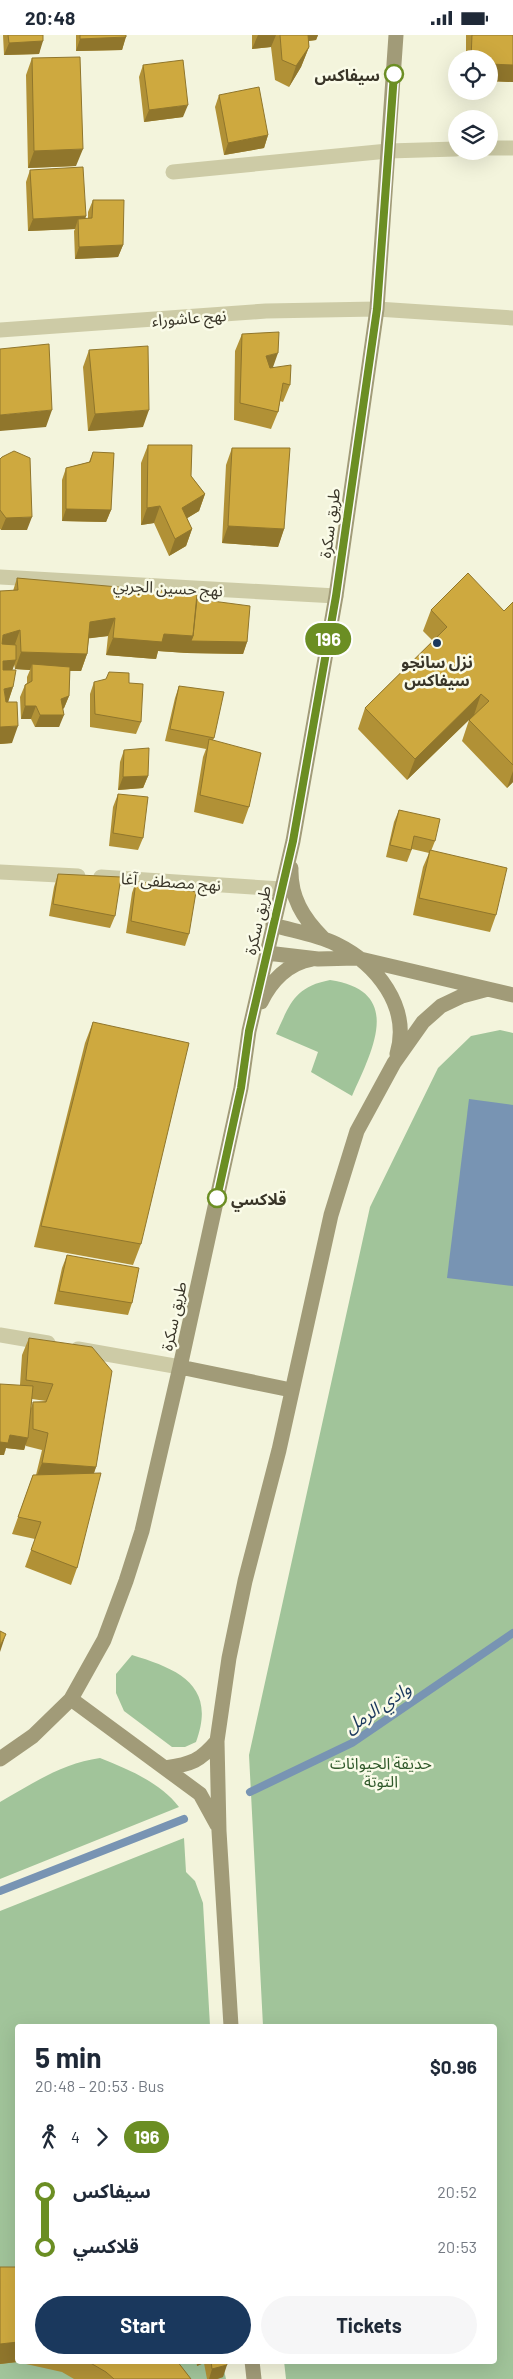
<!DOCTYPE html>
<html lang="en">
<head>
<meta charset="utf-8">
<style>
  body { margin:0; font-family:Barlow,"Noto Sans Arabic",sans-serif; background:#f6f6f7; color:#1f2937; height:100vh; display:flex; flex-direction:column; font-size:19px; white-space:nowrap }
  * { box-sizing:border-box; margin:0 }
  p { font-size:16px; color:#747a83 }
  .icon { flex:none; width:28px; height:28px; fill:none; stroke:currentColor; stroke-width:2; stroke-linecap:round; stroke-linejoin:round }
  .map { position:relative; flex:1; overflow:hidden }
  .side { position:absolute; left:15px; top:1989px; width:482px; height:340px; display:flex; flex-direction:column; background:#fff; border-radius:5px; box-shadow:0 5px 20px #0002 }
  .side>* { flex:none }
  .badge { padding:0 10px; border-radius:16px; font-size:18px; line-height:32px }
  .fabs { position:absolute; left:448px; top:15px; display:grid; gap:10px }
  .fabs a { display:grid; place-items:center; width:50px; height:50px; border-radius:50%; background:#fff; box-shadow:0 5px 20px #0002; font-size:25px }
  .map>.badge { position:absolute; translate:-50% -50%; box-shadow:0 0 0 2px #fff }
  .legs { display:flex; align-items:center; gap:8px; height:55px; padding:0 20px; font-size:16px }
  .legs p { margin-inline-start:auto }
  .head { display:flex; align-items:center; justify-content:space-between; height:85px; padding:0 20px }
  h1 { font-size:28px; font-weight:700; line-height:38px }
  .cta { display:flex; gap:10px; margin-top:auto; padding:10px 20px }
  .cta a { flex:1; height:58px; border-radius:30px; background:#1a385d; color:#fff; font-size:20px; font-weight:700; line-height:58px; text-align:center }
  .cta a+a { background:#f6f6f7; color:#1f2937 }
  ul { padding:0 20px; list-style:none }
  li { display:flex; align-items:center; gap:18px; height:55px; font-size:19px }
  li i { display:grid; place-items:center; width:8px; height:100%; margin:0 6px; background:currentColor }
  li i::after { content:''; width:12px; height:12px; margin:-6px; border:4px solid; border-radius:50%; background:#fff }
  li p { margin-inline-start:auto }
  li:first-child i { background:linear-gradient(#0000 50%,currentColor 0) }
  li:last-child i { background:linear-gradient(currentColor 50%,#0000 0) }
  .status { display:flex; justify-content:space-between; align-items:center; height:35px; padding:0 25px; background:#fff; direction:ltr }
  .status svg { height:14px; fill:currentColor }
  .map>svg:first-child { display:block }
</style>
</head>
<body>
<div class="status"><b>20:48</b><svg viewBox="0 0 49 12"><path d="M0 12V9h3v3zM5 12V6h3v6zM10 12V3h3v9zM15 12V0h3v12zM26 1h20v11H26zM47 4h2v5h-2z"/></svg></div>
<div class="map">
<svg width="513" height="2344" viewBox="0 0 513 2344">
  <rect width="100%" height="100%" fill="#f3f4dc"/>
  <path fill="#a1c49a" d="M 330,945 C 405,956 372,1016 352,1061 L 311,1037 L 318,1017 L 276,999 C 290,969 294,952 330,945 Z
    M 500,995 L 513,998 L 513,2344 L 286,2344 L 284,2326 L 495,2326 L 495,1991 L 263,1991 L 249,1720 L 370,1172 L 438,1033 L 471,1001 Z
    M 132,1620 C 178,1634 217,1650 196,1707 L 185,1712 L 172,1712 L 124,1676 L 116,1658 L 116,1639 Z
    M 100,1723 C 128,1734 161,1748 179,1772 L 0,1844 L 0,1767 C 33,1748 63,1728 100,1723 Z
    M 184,1803 L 186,1837 L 195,1846 L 203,1868 L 210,1991 L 18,1991 L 18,2326 L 222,2326 L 226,2344 L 0,2344 L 0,1876 Z"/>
  <path fill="#7894b3" d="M 469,1064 L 513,1070 L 513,1251 L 447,1243 Z"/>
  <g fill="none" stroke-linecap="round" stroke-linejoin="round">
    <path stroke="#7894b3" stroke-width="8" d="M 250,1757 L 352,1708 L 513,1598
      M 0,1856 L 184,1784"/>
    <path stroke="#cdcba6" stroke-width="15" d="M 489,113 L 513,113
      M 173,137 L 388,116 L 456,114
      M 0,295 L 266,276 L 377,274 L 513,283
      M 0,542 L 336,561
      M 0,837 L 78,841
      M 101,842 L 282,854
      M 0,1300 L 48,1308
      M 78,1314 L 180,1332"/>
    <path stroke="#a19b78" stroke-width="15" d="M 291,833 C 290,862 303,883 323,903
      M 273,890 C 293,896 316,899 336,909 C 377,929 411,972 397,1019
      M 267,918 L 318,924 L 356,923 L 513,960
      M 261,967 C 271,946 288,928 312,924
      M 180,1332 L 291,1355
      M 71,1664 L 200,1759 L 217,1790
      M 0,1724 L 33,1701 L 71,1664 L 104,1605 L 126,1546 L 142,1496 L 180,1332 L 241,1053 L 249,996 L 293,806 L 336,561 L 377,274 L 396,0
      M 165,1733 C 192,1729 200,1726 217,1706
      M 231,1991 L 219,1796 L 217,1706 L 229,1623 L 245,1546 L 279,1415 L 331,1180 L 357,1096 L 394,1028 L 423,987 L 441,971 L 462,961 L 488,954
      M 252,2326 L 254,2344"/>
  </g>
  <path fill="#b19136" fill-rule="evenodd" d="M 3,0 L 43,0 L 39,19 L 4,20 Z
    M 76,0 L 126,0 L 122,15 L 76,16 Z
    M 252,0 L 318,0 L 316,5 L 309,6 L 309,12 L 301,32 L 289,52 L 275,45 L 271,12 L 252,14 Z
    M 466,0 L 513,0 L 513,47 L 489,46 L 489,24 L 466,24 Z
    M 32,23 L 76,131 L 28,133 L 26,40 Z
    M 143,30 L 183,82 L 144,87 L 139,42 Z
    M 219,60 L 268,100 L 264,113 L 224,120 L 215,72 Z
    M 30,135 L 86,181 L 85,184 L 88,184 L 88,177 L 93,165 L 123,210 L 118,222 L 75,224 L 74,196 L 75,194 L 28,196 L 26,147 Z
    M 242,299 L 273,333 L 290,350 L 283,367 L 280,366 L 278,377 L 271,394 L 234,385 L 235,316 Z
    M 89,315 L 143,392 L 88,396 L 83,332 Z
    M 148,410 L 191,441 L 205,459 L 199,476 L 187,483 L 192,494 L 186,511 L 169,521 L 154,488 L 141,490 L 141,428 Z
    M 232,413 L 284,494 L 278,512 L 222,508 L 226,430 Z
    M 93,417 L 111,475 L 106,487 L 62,486 L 62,445 L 66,433 L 89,427 Z
    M 0,424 L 27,495 L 1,495 L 0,494 Z
    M 17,543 L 197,564 L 247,607 L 243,619 L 187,618 L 158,616 L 156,624 L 106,620 L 108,601 L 89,603 L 87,619 L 81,636 L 70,636 L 69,661 L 64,673 L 63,674 L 59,692 L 35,692 L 31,684 L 21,684 L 20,662 L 25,650 L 27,648 L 27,642 L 30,635 L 15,634 L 14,629 L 12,635 L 13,652 L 8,667 L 12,708 L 0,709 L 13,556 Z
    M 513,567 L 513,747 L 507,753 L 462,706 L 469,685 L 474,680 L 407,745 L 358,694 L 365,673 L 433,606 L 423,596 L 431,575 L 504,576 Z
    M 94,647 L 129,648 L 141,687 L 136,699 L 90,692 L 90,659 Z
    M 179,651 L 214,703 L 213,705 L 249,772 L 243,789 L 194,777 L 203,722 L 206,714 L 165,706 L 175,663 Z
    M 124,715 L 148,741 L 143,753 L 118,755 L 120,727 Z
    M 118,759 L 143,803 L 138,815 L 109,811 L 113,772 Z
    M 399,775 L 435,806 L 431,816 L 496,880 L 490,897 L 413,880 L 423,832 L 429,818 L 412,814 L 407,827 L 386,822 L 394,787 Z
    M 58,839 L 115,881 L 110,893 L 49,881 L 54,852 Z
    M 136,846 L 189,899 L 185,911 L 126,898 L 132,858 Z
    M 93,987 L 141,1209 L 133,1230 L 34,1212 L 85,1008 Z
    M 67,1220 L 132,1268 L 128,1280 L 54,1269 L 62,1233 Z
    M 29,1303 L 96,1432 L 94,1438 L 77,1533 L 71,1550 L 25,1532 L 35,1504 L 12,1499 L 33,1440 L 36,1440 L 42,1415 L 26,1411 L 26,1408 L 24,1415 L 6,1413 L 4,1420 L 20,1350 L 22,1320 ZM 32,1364 L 46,1366 L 33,1367 L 31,1373 Z
    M 0,2232 L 18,2232 L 18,2326 L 177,2326 L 191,2344 L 74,2344 L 62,2337 L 17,2327 L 0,2329 Z
    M 196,2326 L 226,2326 L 223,2342 L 217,2344 L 207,2344 L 204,2328 L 197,2331 Z"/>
  <path fill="#90762c" d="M 258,0 L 276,0 L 271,12 L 252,14 Z
    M 302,0 L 318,0 L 316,5 L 299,7 Z
    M 126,2 L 122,15 L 76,16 L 80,4 Z
    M 43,6 L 39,19 L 4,20 L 9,8 Z
    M 309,12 L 301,32 L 289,52 L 296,31 Z
    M 489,29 L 513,30 L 513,47 L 489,46 Z
    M 188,70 L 183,82 L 144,87 L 149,75 Z
    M 268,100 L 264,113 L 224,120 L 228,108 Z
    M 83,114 L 76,131 L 28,133 L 34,116 Z
    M 86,181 L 81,194 L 78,184 L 75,194 L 28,196 L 33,184 Z
    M 123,210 L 118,222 L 75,224 L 79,212 Z
    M 278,318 L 272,335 L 260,338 L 266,321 Z
    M 52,375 L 46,392 L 0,396 L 0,380 Z
    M 149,375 L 143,392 L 88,396 L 95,379 Z
    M 205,459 L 199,476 L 176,490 L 182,473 Z
    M 160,471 L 154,488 L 141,490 L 147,473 Z
    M 66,474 L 111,475 L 106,487 L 62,486 Z
    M 32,482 L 27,495 L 1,495 L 6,483 Z
    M 228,491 L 284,494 L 278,512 L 222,508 Z
    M 192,494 L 186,511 L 169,521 L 175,504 Z
    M 115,583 L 108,601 L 84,604 L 90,587 Z
    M 20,595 L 14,612 L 0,616 L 3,600 Z
    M 164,599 L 193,601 L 247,607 L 243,619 L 187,618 L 158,616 L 156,624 L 106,620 L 113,603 Z
    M 21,617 L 87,619 L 81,636 L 32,635 L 32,629 L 30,635 L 15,634 Z
    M 16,625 L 10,642 L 0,643 L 3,626 Z
    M 13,652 L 7,670 L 4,654 Z
    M 481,659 L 474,680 L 407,745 L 415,724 Z
    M 69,661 L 64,673 L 57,676 L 61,664 Z
    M 25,671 L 36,671 L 31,684 L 21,684 Z
    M 40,680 L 64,680 L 59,692 L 35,692 Z
    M 18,691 L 12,708 L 0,709 L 0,692 Z
    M 513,736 L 513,747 L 507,753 Z
    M 148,741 L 143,753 L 118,755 L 123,742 Z
    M 10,1400 L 28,1403 L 24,1415 L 6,1413 L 4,1420 L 0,1420 L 0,1407 Z
    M 42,1428 L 96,1432 L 90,1449 L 35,1445 Z
    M 6,1599 L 0,1617 L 0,1611 Z
    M 18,2307 L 17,2327 L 0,2329 L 0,2309 Z
    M 198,2326 L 205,2326 L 204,2328 L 197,2331 Z
    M 227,2330 L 223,2342 L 217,2344 L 209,2344 L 212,2334 Z"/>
  <path fill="#cea93f" stroke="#90762c" d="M 8,0 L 43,0 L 43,6 L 9,8 Z
    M 80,0 L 126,0 L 126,2 L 80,4 Z
    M 280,0 L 308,0 L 309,12 L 296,31 L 282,25 Z
    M 472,0 L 513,0 L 513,30 L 489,29 L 489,24 L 471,24 Z
    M 80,22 L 83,114 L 34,116 L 32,23 Z
    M 183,25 L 188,70 L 149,75 L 143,30 Z
    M 259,52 L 268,100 L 228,108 L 219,60 Z
    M 83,132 L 86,181 L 33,184 L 30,135 Z
    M 93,165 L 124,165 L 123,210 L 79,212 L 78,184 L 92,183 Z
    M 279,297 L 278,318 L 266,321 L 270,333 L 291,330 L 290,350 L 283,348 L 278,377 L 240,368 L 242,299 Z
    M 49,309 L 52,375 L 0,380 L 0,314 Z
    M 148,311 L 149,375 L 95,379 L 89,315 Z
    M 148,410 L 192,410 L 191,441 L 205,459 L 182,473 L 192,494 L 175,504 L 160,471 L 147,473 Z
    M 232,413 L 290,413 L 284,494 L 228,491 Z
    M 14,416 L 30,423 L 32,482 L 6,483 L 0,475 L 0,424 L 2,422 Z
    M 93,417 L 114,418 L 111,475 L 66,474 L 66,433 L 90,427 Z
    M 468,538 L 504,576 L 513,567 L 513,730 L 469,685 L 489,666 L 481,659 L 415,724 L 365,673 L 447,592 L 431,575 Z
    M 17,543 L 197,559 L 193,601 L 164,599 L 162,607 L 113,603 L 115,583 L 90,587 L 87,619 L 21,617 L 20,595 L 3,600 L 2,609 L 16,610 L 16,625 L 3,626 L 3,635 L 16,635 L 13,652 L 4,654 L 6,667 L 17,667 L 18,691 L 0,692 L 0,556 L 18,555 Z
    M 197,564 L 250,571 L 247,607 L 191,606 L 193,601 Z
    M 32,629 L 70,632 L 69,661 L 61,664 L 64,680 L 40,680 L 36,671 L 25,671 L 25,650 L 32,646 Z
    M 109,637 L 129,638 L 129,648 L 143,649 L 141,687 L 95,679 L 94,647 L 106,644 Z
    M 179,651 L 224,657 L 214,703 L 170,694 Z
    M 209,704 L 261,718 L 249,772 L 200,760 Z
    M 149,713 L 148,741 L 123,742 L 124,715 Z
    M 118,759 L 148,762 L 143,803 L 113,798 Z
    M 399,775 L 440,784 L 435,806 L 414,801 L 411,815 L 390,810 Z
    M 430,815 L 507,833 L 496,880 L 419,863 Z
    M 58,839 L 121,842 L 115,881 L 53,869 Z
    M 136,846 L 196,857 L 189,899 L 131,886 Z
    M 93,987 L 189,1008 L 141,1209 L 41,1191 Z
    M 67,1220 L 139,1233 L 132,1268 L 59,1256 Z
    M 29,1303 L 92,1312 L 112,1336 L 96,1432 L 42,1428 L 48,1398 L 33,1394 L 33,1367 L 46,1367 L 53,1349 L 26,1345 Z
    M 0,1349 L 33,1351 L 28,1403 L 10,1400 L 8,1408 L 0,1407 Z
    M 101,1438 L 77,1533 L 31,1515 L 41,1487 L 18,1482 L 33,1440 Z
    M 0,1596 L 6,1599 L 0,1611 Z
    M 0,2232 L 18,2232 L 18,2307 L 0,2309 Z
    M 87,2326 L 177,2326 L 191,2344 L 114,2344 L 106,2337 Z
    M 211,2326 L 226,2326 L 227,2330 L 212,2334 Z"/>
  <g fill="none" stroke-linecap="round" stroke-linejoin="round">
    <defs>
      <path id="line-1" d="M 217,1163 L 241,1053 L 249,996 L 293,806 L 336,561 L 377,274 L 394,39"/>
    </defs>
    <use href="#line-1" stroke="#fff" stroke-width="11"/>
    <use href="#line-1" stroke="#6b8e23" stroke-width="8"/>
  </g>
  <g fill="#fff" stroke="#6b8e23" stroke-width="2.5">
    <circle cx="394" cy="39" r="9"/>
    <circle cx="217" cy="1163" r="9"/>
  </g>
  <circle fill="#1a385d" stroke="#fafbe8" stroke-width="2" cx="437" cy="608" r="5"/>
  <g text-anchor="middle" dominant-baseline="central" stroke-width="5" stroke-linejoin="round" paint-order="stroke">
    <g font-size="16" font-weight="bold" fill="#393528" stroke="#fafbe8" text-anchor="end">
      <text x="380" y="39">سيفاكس</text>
      <text x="231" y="1163" text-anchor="start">قلاكسي</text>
    </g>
    <g font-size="16" fill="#393528" stroke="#fafbe8">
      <text transform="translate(189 282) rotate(-4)">نهج عاشوراء</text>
      <text transform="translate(329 488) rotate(-82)">طريق سكرة</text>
      <text transform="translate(168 552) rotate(3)">نهج حسين الجربي</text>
      <text transform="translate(171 846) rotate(4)">نهج مصطفى آغا</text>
      <text transform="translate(257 885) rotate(-77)">طريق سكرة</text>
      <text transform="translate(173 1281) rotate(-78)">طريق سكرة</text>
    </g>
    <g font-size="16" font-weight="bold" fill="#393528" stroke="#fafbe8">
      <text x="437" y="626">نزل سانجو<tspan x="437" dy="18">سيفاكس</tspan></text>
    </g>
    <g font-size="16" fill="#30592a" stroke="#fafbe8">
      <text x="381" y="1727">حديقة الحيوانات<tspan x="381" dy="18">التوتة</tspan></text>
    </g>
    <g font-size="18" font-style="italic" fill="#1a385d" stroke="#fafbe8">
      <text transform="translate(377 1672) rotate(-34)">وادي الرمل</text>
    </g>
  </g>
</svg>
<div class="fabs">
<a><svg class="icon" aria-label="locate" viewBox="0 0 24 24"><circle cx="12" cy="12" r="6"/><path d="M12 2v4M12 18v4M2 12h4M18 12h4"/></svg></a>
<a><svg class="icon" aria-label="layers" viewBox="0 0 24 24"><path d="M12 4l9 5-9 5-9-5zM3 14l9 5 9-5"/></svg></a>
</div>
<b class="badge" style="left:328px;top:604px;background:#6b8e23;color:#fff">196</b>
<section class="side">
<div class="head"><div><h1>5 min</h1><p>20:48 – 20:53 · Bus</p></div><b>$0.96</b></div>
<div class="legs"><svg class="icon" aria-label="walk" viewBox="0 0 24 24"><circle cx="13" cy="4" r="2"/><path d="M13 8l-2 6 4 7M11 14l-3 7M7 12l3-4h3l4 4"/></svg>4<svg class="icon" aria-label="forward" viewBox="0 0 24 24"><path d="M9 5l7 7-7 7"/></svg><b class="badge" style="background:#6b8e23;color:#fff">196</b></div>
<ul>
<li><i style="color:#6b8e23"></i><b>سيفاكس</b><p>20:52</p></li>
<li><i style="color:#6b8e23"></i><b>قلاكسي</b><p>20:53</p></li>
</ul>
<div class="cta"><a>Start</a><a>Tickets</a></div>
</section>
</div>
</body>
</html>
